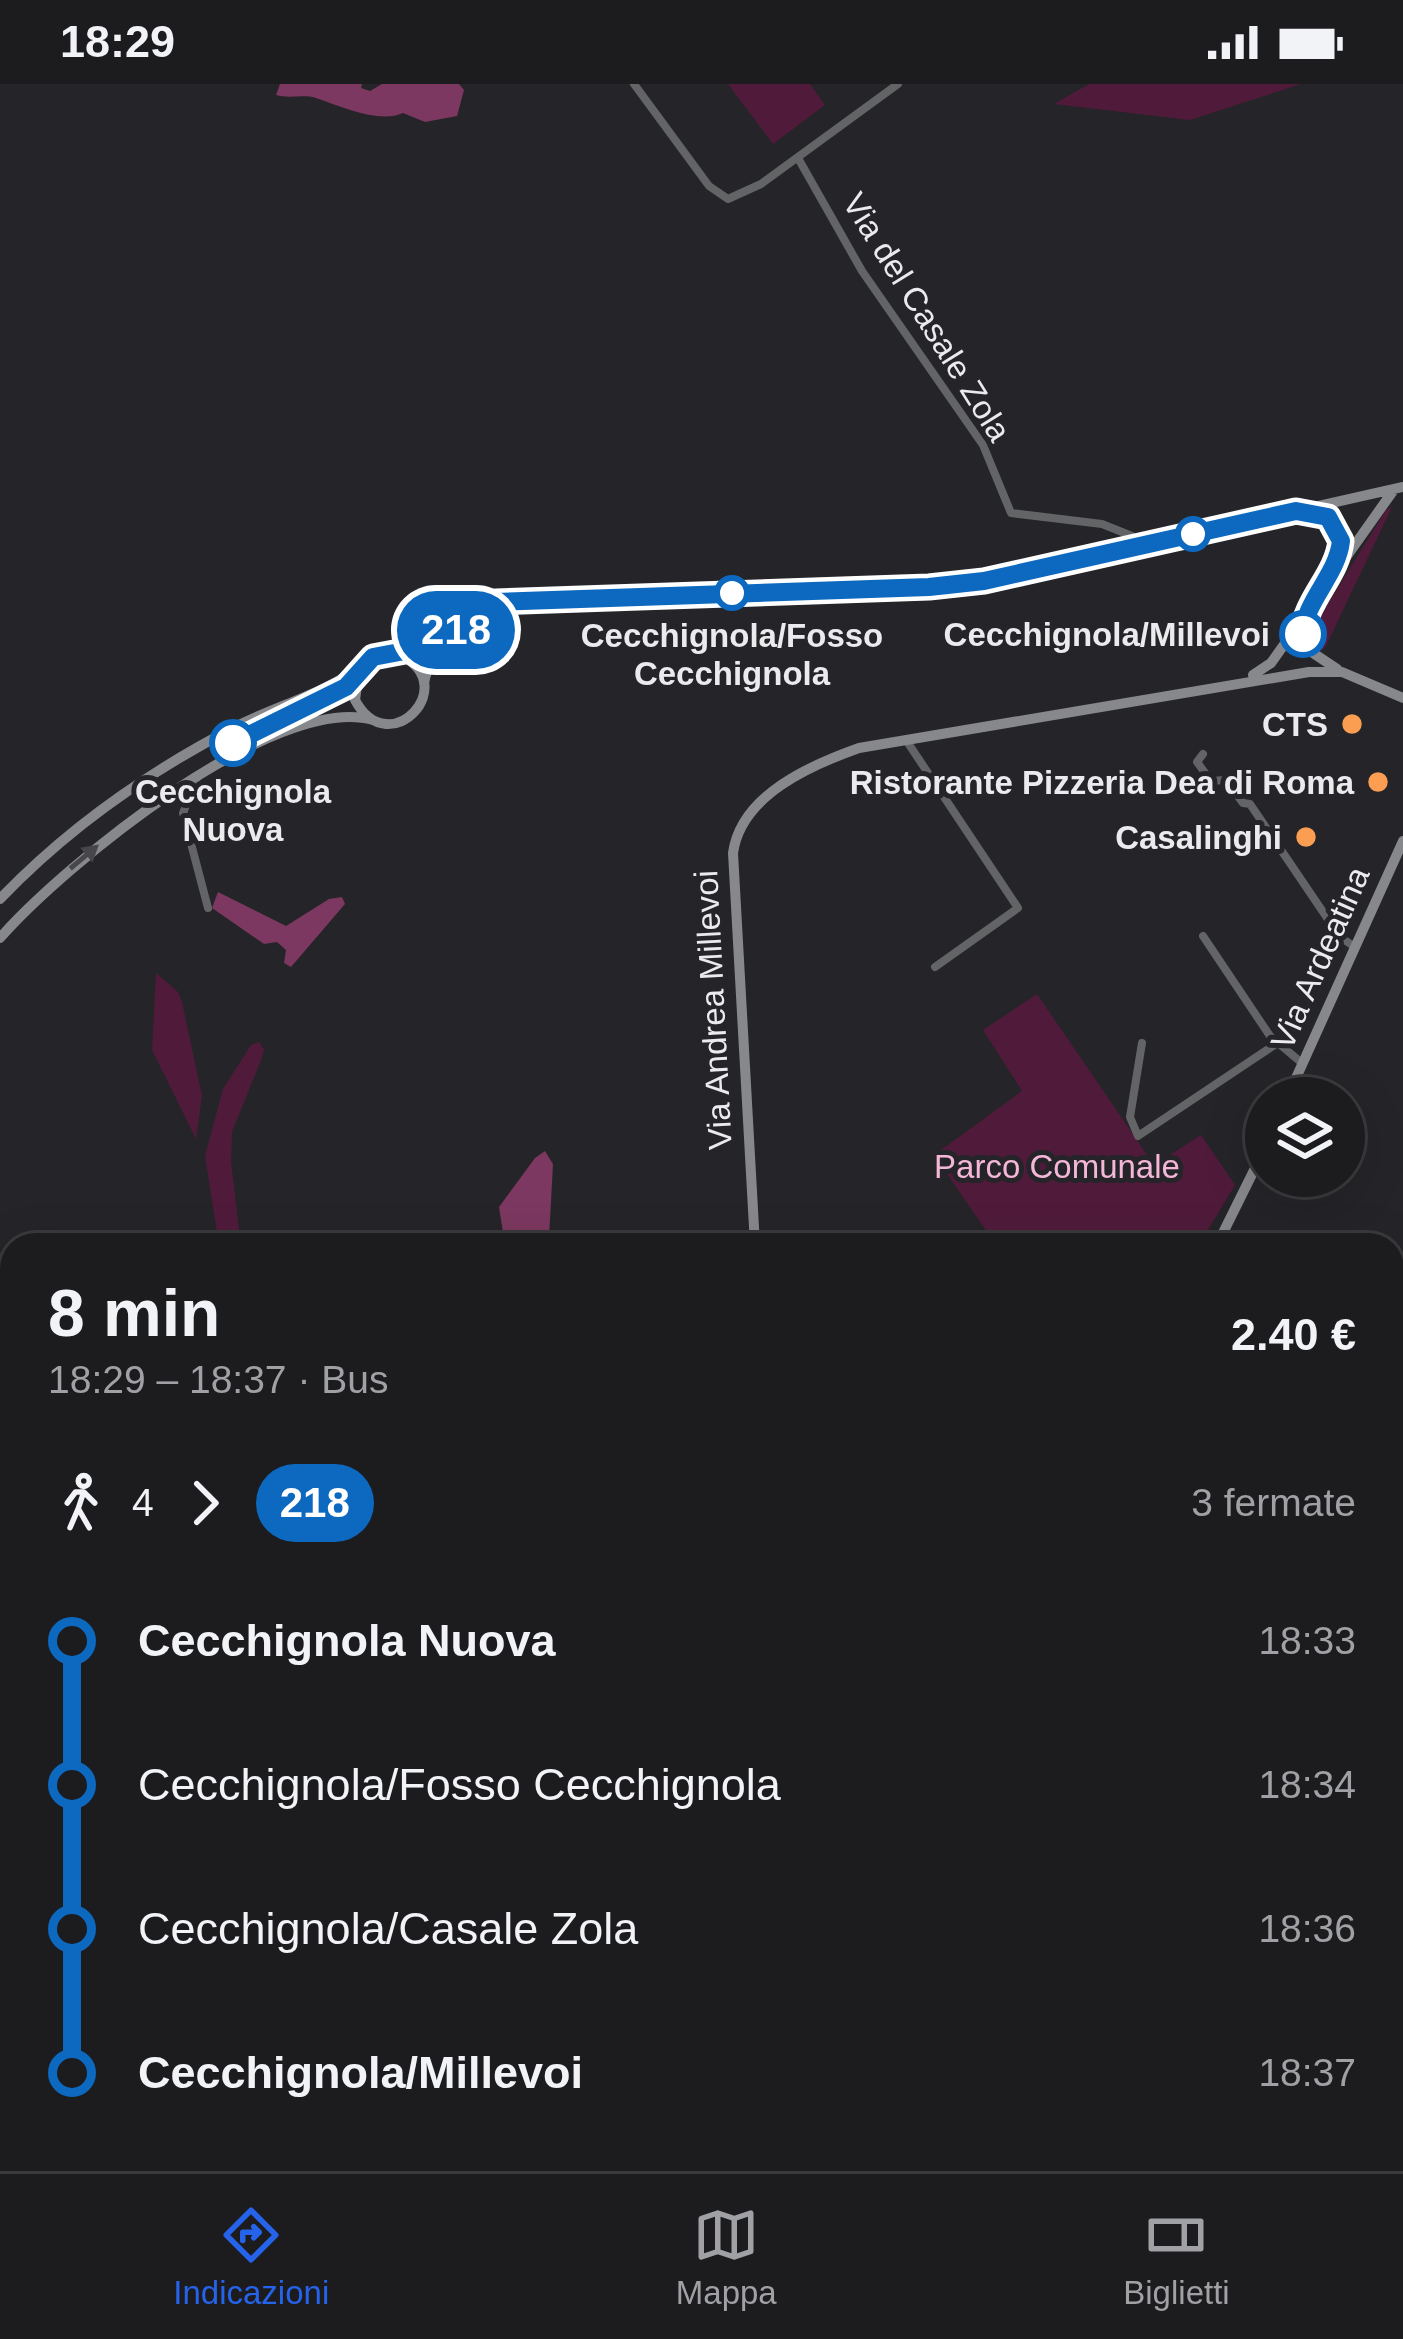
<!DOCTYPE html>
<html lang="it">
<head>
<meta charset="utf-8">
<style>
  body { margin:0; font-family:Helvetica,sans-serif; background:#29282b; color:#f1f3f6; height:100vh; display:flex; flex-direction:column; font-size:45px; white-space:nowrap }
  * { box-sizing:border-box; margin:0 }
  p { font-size:39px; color:#a0a1a4 }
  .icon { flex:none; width:66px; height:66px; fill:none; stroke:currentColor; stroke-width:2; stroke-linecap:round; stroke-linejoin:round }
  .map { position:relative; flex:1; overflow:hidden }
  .drawer { position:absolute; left:0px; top:1149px; width:1404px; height:939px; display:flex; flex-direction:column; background:#1c1b1e; border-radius:36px 36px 0 0; box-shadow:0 12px 48px #0002,0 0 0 3px #3a393c }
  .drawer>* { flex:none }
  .badge { padding:0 24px; border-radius:39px; font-size:42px; line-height:78px }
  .tools { position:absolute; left:1245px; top:993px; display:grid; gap:24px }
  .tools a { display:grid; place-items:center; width:120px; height:120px; border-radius:50%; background:#1c1b1e; box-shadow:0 12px 48px #0002,0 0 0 3px #3a393c; font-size:60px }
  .map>.badge { position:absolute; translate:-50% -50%; box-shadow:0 0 0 6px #fff }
  .legs { display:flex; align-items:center; gap:18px; height:132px; padding:0 48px; font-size:39px }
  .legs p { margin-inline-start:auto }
  .headline { display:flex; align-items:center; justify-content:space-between; height:204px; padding:0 48px }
  h1 { font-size:66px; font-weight:700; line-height:90px }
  ul { padding:0 48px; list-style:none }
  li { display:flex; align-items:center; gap:42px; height:144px; font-size:45px }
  li i { display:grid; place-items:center; width:18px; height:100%; margin:0 15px; background:currentColor }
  li i::after { content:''; width:30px; height:30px; margin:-15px; border:9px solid; border-radius:50%; background:#1c1b1e }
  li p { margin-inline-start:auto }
  li:first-child i { background:linear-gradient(#0000 50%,currentColor 0) }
  li:last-child i { background:linear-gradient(currentColor 50%,#0000 0) }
  .status { display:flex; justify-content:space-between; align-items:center; height:84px; padding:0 60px; background:#1c1b1e; direction:ltr }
  .status svg { height:33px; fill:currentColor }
  .dock { display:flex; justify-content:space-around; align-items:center; height:168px; border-top:3px solid #3a393c; background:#1c1b1e; font-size:33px; color:#a0a1a4 }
  .dock a { display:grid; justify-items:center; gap:6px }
  .dock .selected { color:#2563eb }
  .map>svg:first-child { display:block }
</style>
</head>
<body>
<div class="status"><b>18:29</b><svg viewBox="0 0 49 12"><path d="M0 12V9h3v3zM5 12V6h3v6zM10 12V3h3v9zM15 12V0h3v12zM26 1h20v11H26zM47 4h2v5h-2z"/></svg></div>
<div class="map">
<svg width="1403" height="2087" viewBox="0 0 1403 2087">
  <rect width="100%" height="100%" fill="#252428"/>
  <path fill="#501b3b" d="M 728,0 L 810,0 L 825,21 L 773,60 Z
    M 1089,0 L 1301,0 L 1190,36 L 1054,20 Z
    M 1392,423 L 1326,562 L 1322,567 L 1313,556 L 1315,541 L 1386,426 Z
    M 156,889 L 178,908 L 182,918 L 202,1012 L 196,1055 L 152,966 Z
    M 1037,910 L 1154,1081 L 1201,1051 L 1235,1101 L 1199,1161 L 996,1161 L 934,1071 L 1022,1007 L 983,946 Z
    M 259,958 L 264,966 L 261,976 L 232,1048 L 231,1078 L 241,1161 L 219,1161 L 205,1072 L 223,1005 L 251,961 Z"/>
  <path fill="#7c3860" d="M 280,0 L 362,0 L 361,4 L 370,7 L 382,0 L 459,0 L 464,6 L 457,32 L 425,38 L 403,29 C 380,40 339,22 316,14 C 303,10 289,15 276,11 Z
    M 218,808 L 286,842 L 329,815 L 342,813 L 345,820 L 291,883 L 284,879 L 286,866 L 277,858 L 264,860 L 212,824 Z
    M 545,1067 L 553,1080 L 549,1154 L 543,1161 L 505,1161 L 499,1123 L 535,1074 Z"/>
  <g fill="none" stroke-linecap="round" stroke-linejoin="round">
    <path stroke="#636466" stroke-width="8" d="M 634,0 L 709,102 L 728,115 L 761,100 L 898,0
      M 798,74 L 862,187 L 983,361 L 1011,429 L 1102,440 L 1132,452 L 1136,462
      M 906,656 L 1018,824 L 935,883
      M 1203,670 L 1197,678 L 1211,697 L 1226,696 L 1243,719 L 1250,720 L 1340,853 L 1355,863
      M 197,694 L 183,729 L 208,824
      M 1203,852 L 1270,952 L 1303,980
      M 1142,959 L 1130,1033 L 1138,1052 L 1276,960
      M 0,1239 L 12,1285
      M 17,2087 L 20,2076
      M 252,2087 L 255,2076"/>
    <path stroke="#87888b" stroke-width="10" d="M 1306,427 C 1338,432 1345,453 1334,482
      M 1304,534 L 1307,565 L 1337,585
      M 397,570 C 465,597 390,681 355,616 L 359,586 C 380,563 417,568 445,553
      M 1253,591 L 1271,579 L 1393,407
      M 424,599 C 430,566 465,529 496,517 L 929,503 L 984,497 L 1403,403
      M 0,815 C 69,743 151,686 239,641 C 279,621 329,608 363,580
      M 0,854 C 63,782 275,608 373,636
      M 1287,1014 L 1403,757
      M 755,1161 L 733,769 C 741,711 811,681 859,664 L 1309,588 L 1342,588 L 1403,614
      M 1217,1161 L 1266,1062
      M 664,2087 L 664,2076"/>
  </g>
  <defs><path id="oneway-solid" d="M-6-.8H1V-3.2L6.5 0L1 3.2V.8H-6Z" transform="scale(3)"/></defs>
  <use fill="#47474b" href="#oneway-solid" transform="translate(84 773) rotate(-40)"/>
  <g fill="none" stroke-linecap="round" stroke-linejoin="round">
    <defs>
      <path id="line-1" d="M 233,659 L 346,603 L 373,573 L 426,563 L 496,518 L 929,503 L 984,497 L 1296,427 L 1328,433 L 1341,457 C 1337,492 1305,516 1303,550"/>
    </defs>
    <use href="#line-1" stroke="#fff" stroke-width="27"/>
    <use href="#line-1" stroke="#0c69bf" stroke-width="18"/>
  </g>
  <g fill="#fff" stroke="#0c69bf" stroke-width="6">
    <circle cx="1193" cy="450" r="15"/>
    <circle cx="732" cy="509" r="15"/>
    <circle cx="1303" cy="550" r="21"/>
    <circle cx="233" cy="659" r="21"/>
  </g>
  <g fill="#fb9e51" stroke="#252428" stroke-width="4.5">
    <circle cx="1352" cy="640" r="12"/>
    <circle cx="1378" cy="698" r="12"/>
    <circle cx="1306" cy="753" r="12"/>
  </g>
  <g text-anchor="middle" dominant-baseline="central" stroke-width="10" stroke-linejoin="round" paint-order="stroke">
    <g font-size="33" fill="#ebebed" stroke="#252428">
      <text transform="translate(927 233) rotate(58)">Via del Casale Zola</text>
      <text transform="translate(1320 874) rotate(-66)">Via Ardeatina</text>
      <text transform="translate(713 926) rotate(-93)">Via Andrea Millevoi</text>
    </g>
    <g font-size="33" font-weight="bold" fill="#ebebed" stroke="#252428">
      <text x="1270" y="550" text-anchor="end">Cecchignola/Millevoi</text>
      <text x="732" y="551">Cecchignola/Fosso<tspan x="732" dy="38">Cecchignola</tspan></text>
      <text x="233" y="707">Cecchignola<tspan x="233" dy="38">Nuova</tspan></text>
    </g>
    <g font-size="33" font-weight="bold" fill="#ebebed" stroke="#252428" text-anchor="end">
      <text x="1328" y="640">CTS</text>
      <text x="1354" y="698">Ristorante Pizzeria Dea di Roma</text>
      <text x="1282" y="753">Casalinghi</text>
    </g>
    <g font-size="33" fill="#f4b7d7" stroke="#252428">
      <text x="1057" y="1082">Parco Comunale</text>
    </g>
  </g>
</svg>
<div class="tools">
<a><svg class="icon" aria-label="layers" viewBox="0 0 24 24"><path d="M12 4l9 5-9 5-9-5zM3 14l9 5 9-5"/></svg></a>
</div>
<b class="badge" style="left:456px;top:546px;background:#0c69bf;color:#fff">218</b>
<section class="drawer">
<div class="headline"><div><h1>8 min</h1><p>18:29 – 18:37 · Bus</p></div><b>2.40 €</b></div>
<div class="legs"><svg class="icon" aria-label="walk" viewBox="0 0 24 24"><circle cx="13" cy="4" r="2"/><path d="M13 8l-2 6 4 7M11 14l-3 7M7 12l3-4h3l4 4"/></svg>4<svg class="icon" aria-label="forward" viewBox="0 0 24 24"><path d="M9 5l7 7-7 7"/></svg><b class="badge" style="background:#0c69bf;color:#fff">218</b><p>3 fermate</p></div>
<ul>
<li><i style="color:#0c69bf"></i><b>Cecchignola Nuova</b><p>18:33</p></li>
<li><i style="color:#0c69bf"></i><span>Cecchignola/Fosso Cecchignola</span><p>18:34</p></li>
<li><i style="color:#0c69bf"></i><span>Cecchignola/Casale Zola</span><p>18:36</p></li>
<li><i style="color:#0c69bf"></i><b>Cecchignola/Millevoi</b><p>18:37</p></li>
</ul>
</section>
</div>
<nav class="dock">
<a class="selected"><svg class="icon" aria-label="directions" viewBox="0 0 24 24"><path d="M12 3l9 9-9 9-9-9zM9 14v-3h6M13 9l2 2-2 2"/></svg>Indicazioni</a>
<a><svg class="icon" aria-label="map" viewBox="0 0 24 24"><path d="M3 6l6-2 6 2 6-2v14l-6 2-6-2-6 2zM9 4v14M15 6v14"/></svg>Mappa</a>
<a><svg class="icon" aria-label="tickets" viewBox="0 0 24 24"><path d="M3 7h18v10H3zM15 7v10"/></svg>Biglietti</a>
</nav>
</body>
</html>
